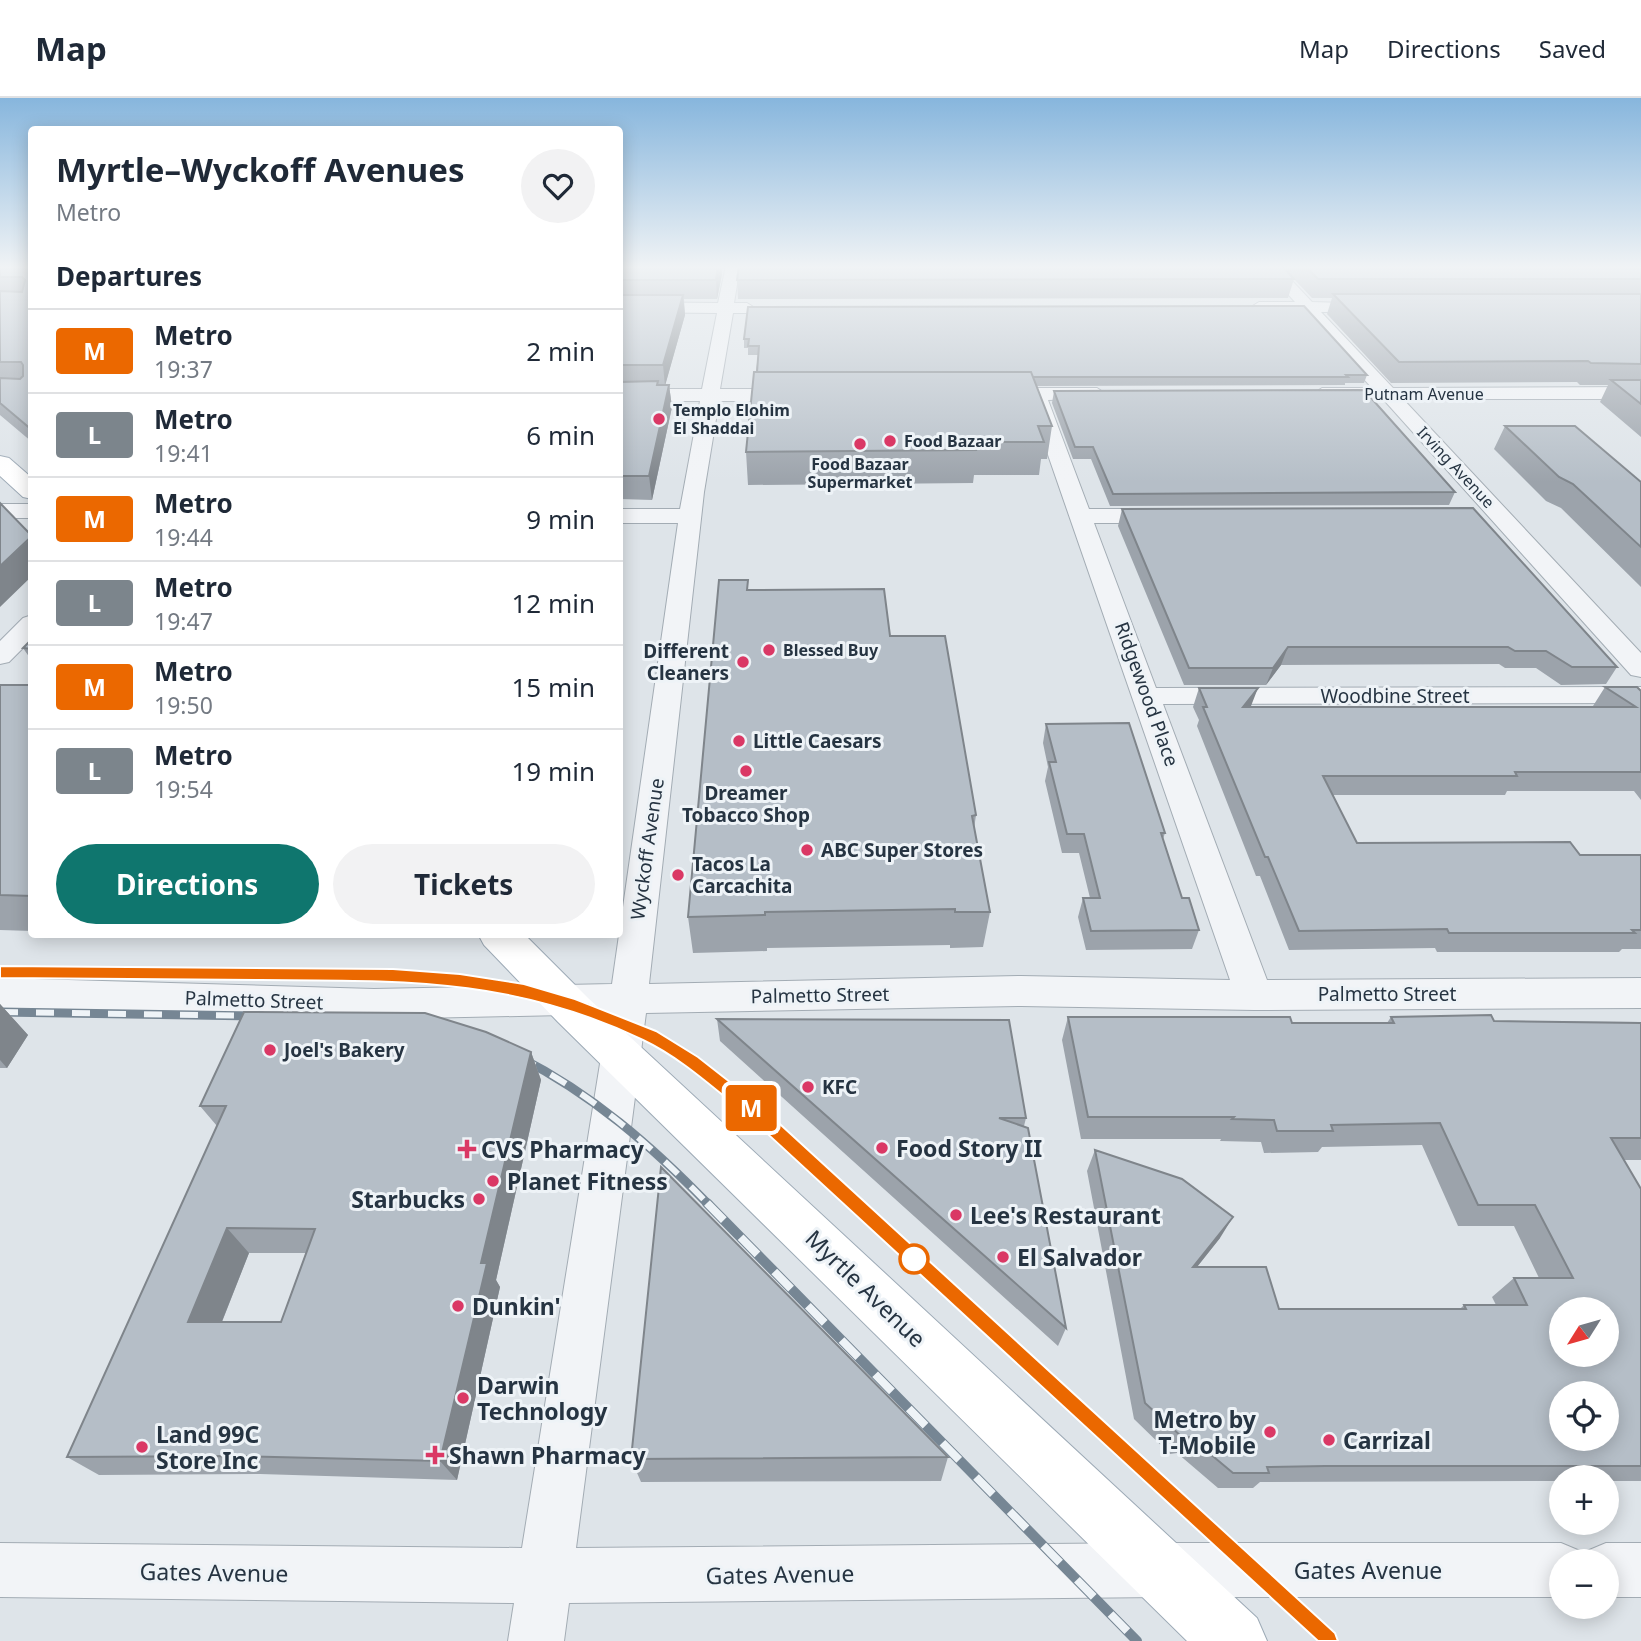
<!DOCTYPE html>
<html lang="en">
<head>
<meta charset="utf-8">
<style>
  body { margin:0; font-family:"Noto Sans",sans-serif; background:#f2f2f3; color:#1f2937; height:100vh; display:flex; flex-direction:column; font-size:26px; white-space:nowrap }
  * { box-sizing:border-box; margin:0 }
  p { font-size:23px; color:#747a83 }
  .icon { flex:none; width:38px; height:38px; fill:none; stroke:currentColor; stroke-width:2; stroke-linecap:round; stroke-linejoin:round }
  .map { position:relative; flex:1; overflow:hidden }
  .panel { position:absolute; left:28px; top:28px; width:595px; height:812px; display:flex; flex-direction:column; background:#fff; border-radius:7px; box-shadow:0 4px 18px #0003 }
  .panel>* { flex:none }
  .badge { padding:0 14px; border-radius:5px; font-size:24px; line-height:46px }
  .needle { width:46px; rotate:233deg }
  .tools { position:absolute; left:1549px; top:1199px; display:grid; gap:14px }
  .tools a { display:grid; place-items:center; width:70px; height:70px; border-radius:50%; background:#fff; box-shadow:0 4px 18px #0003; font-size:35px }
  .map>.badge { position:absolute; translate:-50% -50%; box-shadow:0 0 0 4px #fff }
  h2 { padding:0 28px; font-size:26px; line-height:63px }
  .round { display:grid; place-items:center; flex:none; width:74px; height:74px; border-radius:37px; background:#f2f2f3 }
  .summary { display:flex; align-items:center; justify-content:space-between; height:119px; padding:0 28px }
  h1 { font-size:33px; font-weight:700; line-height:52px }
  .cta { display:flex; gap:14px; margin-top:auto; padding:14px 28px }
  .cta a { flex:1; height:80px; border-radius:42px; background:#0f766e; color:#fff; font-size:28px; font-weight:700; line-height:80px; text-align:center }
  .cta a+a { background:#f2f2f3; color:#1f2937 }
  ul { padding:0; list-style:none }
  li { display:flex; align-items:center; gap:21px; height:84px; padding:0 28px; border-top:2px solid #e0e1e3 }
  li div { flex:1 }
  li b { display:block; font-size:26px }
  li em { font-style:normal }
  li .badge { min-width:77px; font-weight:700; text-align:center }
  header { display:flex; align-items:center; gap:42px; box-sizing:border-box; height:98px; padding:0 35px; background:#fff; border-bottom:2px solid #e0e1e3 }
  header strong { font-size:33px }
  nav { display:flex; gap:38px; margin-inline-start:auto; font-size:24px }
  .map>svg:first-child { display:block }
</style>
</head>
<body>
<header>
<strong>Map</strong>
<nav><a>Map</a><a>Directions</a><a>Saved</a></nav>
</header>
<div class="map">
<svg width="1641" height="1543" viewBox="0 0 1641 1543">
  <rect width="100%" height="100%" fill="#dee4e9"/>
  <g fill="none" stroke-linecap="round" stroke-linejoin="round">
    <defs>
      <path id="street" d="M 726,168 L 740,168 L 734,205 L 747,205 L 755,210 L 747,215 L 733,215 L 720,291 L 796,291 L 805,297 L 796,303 L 719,303 L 704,394 L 649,886 L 1021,878 L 1230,882 L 1029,302 L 996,302 L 987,296 L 996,290 L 1097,290 L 1106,296 L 1104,300 L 1048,302 L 1089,411 L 1164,411 L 1172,413 L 1175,418 L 1172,423 L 1164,425 L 1094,425 L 1156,590 L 1641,589 L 1641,605 L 1163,606 L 1267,882 L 1641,880 L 1641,910 L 1254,912 L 1021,908 L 646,915 L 576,1450 L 1160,1445 L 1561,1445 L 1580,1453 L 1583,1460 L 1587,1453 L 1606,1445 L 1641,1445 L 1641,1499 L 1606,1499 L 1606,1463 L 1561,1463 L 1561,1499 L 1160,1499 L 569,1505 L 564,1543 L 508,1543 L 514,1505 L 0,1499 L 0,1445 L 522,1450 L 608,916 L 374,921 L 0,910 L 0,880 L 374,891 L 612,886 L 678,425 L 620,425 L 620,411 L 680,411 L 700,303 L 620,303 L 620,291 L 702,291 L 717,215 L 620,214 L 620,204 L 718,205 Z
        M 1263,168 L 1278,168 L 1312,204 L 1379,206 L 1381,209 L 1373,214 L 1321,214 L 1393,290 L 1641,289 L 1641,301 L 1403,301 L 1641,555 L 1641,579 L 1631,577 L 1383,301 L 1315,300 L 1313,296 L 1322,290 L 1372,290 L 1303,214 L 1253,212 L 1251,209 L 1259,204 L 1295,204 Z
        M 0,406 L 32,406 L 32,420 L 0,420 Z
        M 32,517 L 32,541 L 9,564 L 0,566 L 0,543 L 23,520 Z"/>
      <path id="primary" d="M 0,358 L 9,360 L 32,380 L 32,401 L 23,399 L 0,378 Z
        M 478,836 L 524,836 L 588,900 L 1257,1520 L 1267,1543 L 1187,1543 L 558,924 L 484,847 Z"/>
    </defs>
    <use href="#street" stroke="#a3acb4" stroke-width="2"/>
    <use href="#primary" stroke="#9daab6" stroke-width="2"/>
    <use href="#street" fill="#f2f4f7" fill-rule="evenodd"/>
    <use href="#primary" fill="#fff" fill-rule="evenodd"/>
    <defs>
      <path id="rail-far1" d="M 0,874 L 393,877 L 494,886 L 587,910 L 650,937 L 707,975 L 752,1011 L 855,1107
        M 0,914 L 262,918
        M 519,959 C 592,996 652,1048 709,1107"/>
      <path id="rail" d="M 707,1105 L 1137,1543
        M 853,1105 L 1327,1543"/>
    </defs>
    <use href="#rail-far1" stroke="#768694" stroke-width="9"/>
    <use href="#rail" stroke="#768694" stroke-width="10"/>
    <use href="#rail-far1" stroke="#eef3f7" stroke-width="6" stroke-dasharray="18" stroke-linecap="butt"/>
    <use href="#rail" stroke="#eef3f7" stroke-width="8" stroke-dasharray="24" stroke-linecap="butt"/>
  </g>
  <path fill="#9ca3ab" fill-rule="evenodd" d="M 0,168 L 32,168 L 32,344 L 0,317 Z
    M 620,168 L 722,176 L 717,201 L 684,201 L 685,217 L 665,287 L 669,287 L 672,309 L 652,402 L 620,401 Z
    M 739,168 L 1641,168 L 1641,339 L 1600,304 L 1608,287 L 1580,287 L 1577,284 L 1391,285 L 1327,216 L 1332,200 L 1312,200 L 1294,181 L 1288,200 L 738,201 L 737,182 Z
    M 744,241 L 1367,277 L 1364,285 L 1345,285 L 1345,287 L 1037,288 L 1052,328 L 1047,361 L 1041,361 L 1039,377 L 974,377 L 973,385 L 748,387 L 746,354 L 758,257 L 748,257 L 748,250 L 744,250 Z
    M 1054,293 L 1455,394 L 1449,407 L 1110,408 L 1091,361 L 1073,361 L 1052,305 Z
    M 1505,328 L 1641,384 L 1641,489 L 1561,410 L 1546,403 L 1494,351 Z
    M 1122,411 L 1617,569 L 1606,586 L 1561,587 L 1536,570 L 1505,570 L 1499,566 L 1281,567 L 1266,587 L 1184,587 L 1118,428 Z
    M 748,482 L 748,492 L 890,538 L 976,717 L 974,731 L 990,814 L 983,849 L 950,850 L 950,847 L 767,850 L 767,853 L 693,855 L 688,819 Z
    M 32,541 L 32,563 L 23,550 Z
    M 0,587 L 32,587 L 32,833 L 0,832 Z
    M 1605,589 L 1641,593 L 1641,702 L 1634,693 L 1507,693 L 1505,697 L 1333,697 L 1357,745 L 1580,757 L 1641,757 L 1641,851 L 1622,851 L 1619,854 L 1437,854 L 1435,850 L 1289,852 L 1260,778 L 1256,778 L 1197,628 L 1199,622 L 1193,609 L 1199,590 L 1250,609 L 1595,609 L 1593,608 Z
    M 1046,626 L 1165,735 L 1163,741 L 1182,800 L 1199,832 L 1192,851 L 1086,852 L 1078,819 L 1083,800 L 1090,800 L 1079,755 L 1062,755 L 1045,683 L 1048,669 L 1043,645 Z
    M 0,906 L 28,937 L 7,970 L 0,970 Z
    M 1068,919 L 1292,925 L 1387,925 L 1391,919 L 1494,923 L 1641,924 L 1641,1062 L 1624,1062 L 1641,1091 L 1641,1383 L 1606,1383 L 1606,1379 L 1561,1379 L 1561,1383 L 1260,1384 L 1253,1390 L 1218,1390 L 1177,1355 L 1170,1356 L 1134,1321 L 1087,1073 L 1095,1052 L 1220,1140 L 1197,1169 L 1279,1211 L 1460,1211 L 1464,1207 L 1496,1207 L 1492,1199 L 1514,1180 L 1539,1180 L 1514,1128 L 1458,1128 L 1422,1047 L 1322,1049 L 1318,1054 L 1264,1055 L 1261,1044 L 1220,1043 L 1221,1041 L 1081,1041 L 1062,942 Z
    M 717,921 L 1026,1020 L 1024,1028 L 1066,1230 L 1058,1248 L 720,943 Z
    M 531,954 L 541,982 L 496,1182 L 500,1189 L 457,1382 L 260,1376 L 99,1377 L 67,1359 L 217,1028 L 200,1008 ZM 249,1155 L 306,1155 L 281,1224 L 222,1224 Z
    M 948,1359 L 941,1383 L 641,1384 L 631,1361 Z"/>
  <path fill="#7f858b" d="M 718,168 L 721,168 L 722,176 L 717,201 L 716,182 Z
    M 683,197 L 685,217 L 665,288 L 663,267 Z
    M 669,287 L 672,309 L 652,402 L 649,378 Z
    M 32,439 L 32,478 L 0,509 L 0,468 Z
    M 620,500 L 622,517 L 620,530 Z
    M 1288,549 L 1281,567 L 1266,587 L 1273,570 Z
    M 1258,590 L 1251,608 L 1237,628 L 1243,609 Z
    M 0,906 L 28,937 L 7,970 L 0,962 Z
    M 531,954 L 541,982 L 496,1182 L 500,1189 L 457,1382 L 440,1363 L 481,1165 Z
    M 1233,1119 L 1220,1140 L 1181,1189 L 1193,1169 Z
    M 227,1130 L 249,1155 L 213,1246 L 188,1224 Z"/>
  <path fill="#b5bec7" stroke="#7f858b" stroke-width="2" fill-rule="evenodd" d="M 0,168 L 32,168 L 32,332 L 0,305 L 0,280 L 20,281 L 23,278 L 23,267 L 21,264 L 0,264 L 0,193 L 22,194 L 25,182 L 22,179 L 0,179 Z
    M 620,168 L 718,168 L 716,182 L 620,182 Z
    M 739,168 L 1282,168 L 1294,181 L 737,182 Z
    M 1305,168 L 1641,168 L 1641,181 L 1318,181 Z
    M 1333,196 L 1641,196 L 1641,266 L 1591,265 L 1588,263 L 1399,264 Z
    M 620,197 L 683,197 L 663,267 L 620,267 Z
    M 1304,208 L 1367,277 L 1346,277 L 1348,279 L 1033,279 L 1031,274 L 757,274 L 759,248 L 748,248 L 749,241 L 744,241 L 748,209 Z
    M 754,274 L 1031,274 L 1052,328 L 1038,328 L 1044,344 L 974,344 L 976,352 L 746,354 Z
    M 1611,282 L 1641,282 L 1641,306 Z
    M 658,283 L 657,287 L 669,287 L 649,378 L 620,378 L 620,284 Z
    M 1364,292 L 1455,394 L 1113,396 L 1093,349 L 1075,349 L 1054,293 Z
    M 1505,328 L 1575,328 L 1641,384 L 1641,449 L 1573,386 L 1559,379 Z
    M 0,405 L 32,438 L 0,468 Z
    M 1473,410 L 1617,569 L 1572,569 L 1546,553 L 1515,553 L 1508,549 L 1288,549 L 1273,570 L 1189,570 L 1122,411 Z
    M 719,482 L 748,482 L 747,492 L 884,491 L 890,538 L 945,538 L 976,717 L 972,718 L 990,814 L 955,814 L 955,811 L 765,814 L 765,817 L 688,819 Z
    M 32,541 L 32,551 L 23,550 Z
    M 0,587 L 32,587 L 32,798 L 0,797 Z
    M 1605,589 L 1637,589 L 1641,593 L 1641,674 L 1515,674 L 1517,678 L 1323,678 L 1357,745 L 1570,744 L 1580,757 L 1641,757 L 1641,832 L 1632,832 L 1635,835 L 1449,835 L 1447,831 L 1299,833 L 1268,759 L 1265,759 L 1203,609 L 1207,609 L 1199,590 L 1258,590 L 1243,609 L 1636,609 Z
    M 1129,625 L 1165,735 L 1161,735 L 1182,800 L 1189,800 L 1199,832 L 1091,833 L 1083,800 L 1100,800 L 1084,736 L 1067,736 L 1049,664 L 1056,664 L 1046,626 Z
    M 244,914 L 425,915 L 486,934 L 531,954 L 481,1165 L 487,1165 L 440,1363 L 235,1358 L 67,1359 L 226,1008 L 200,1008 ZM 227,1130 L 315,1131 L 281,1224 L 188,1224 Z
    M 1491,917 L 1494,923 L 1641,925 L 1641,1040 L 1611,1040 L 1641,1091 L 1641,1368 L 1325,1368 L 1267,1369 L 1269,1375 L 1233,1375 L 1190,1339 L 1183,1340 L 1145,1305 L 1095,1052 L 1182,1081 L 1233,1119 L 1193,1169 L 1266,1169 L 1279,1211 L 1466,1211 L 1464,1207 L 1527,1207 L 1514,1180 L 1573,1180 L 1535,1107 L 1478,1107 L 1440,1025 L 1331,1027 L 1333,1033 L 1277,1033 L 1274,1022 L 1232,1021 L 1234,1019 L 1088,1019 L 1068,919 L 1290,919 L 1292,925 L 1394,925 L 1391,919 ZM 1561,1211 L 1606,1211 L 1606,1256 L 1561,1256 ZM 1561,1295 L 1606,1295 L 1606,1340 L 1561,1340 Z
    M 717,921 L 1009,922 L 1026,1020 L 999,1020 L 1028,1030 L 1066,1230 Z
    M 661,1069 L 948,1359 L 631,1361 Z"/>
  <linearGradient id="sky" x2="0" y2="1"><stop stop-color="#87b6dd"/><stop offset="0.44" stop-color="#f0f3f5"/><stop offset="1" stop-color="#f0f3f5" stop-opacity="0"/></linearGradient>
  <rect width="1641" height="384" fill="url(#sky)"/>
  <path fill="#eb6800" stroke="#fff" stroke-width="2" d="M 0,868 L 393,871 L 460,876 L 524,886 L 575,901 L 656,933 L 698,959 L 758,1006 L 1335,1535 L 1338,1543 L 1318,1543 L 746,1016 C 713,990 681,960 643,942 C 513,879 399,883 260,882 C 173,881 87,881 0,880 Z"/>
  <g fill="#da3865" stroke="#eef3f7" stroke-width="2.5">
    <circle cx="659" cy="321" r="7"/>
    <circle cx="890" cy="343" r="7"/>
    <circle cx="860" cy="346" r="7"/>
    <circle cx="769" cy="552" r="7"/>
    <circle cx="743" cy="564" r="7"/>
    <circle cx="739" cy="643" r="7"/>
    <circle cx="746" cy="673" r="7"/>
    <circle cx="807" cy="752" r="7"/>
    <circle cx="678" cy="777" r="7"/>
    <circle cx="270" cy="952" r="7"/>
    <circle cx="808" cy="989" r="7"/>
    <circle cx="882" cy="1050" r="7"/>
    <path d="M463.5 1040.5h7v7h7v7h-7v7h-7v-7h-7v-7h7z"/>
    <circle cx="493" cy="1083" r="7"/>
    <circle cx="479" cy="1101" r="7"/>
    <circle cx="956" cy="1117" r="7"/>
    <circle cx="1003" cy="1159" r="7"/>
    <circle cx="458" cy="1208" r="7"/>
    <circle cx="463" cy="1300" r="7"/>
    <circle cx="1270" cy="1334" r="7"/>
    <circle cx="1329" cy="1342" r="7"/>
    <circle cx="142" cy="1349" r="7"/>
    <path d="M431.5 1346.5h7v7h7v7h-7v7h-7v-7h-7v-7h7z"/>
  </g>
  <circle fill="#fff" stroke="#eb6800" stroke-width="3.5" cx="914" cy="1161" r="14"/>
  <g text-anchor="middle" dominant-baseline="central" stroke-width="6" stroke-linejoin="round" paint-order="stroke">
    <g font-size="16" fill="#263442" stroke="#eef3f7">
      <text x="1424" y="296">Putnam Avenue</text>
      <text transform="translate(1456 369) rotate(47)">Irving Avenue</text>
    </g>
    <g font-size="16" font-weight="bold" fill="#263442" stroke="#eef3f7" text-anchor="start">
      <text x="673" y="312">Templo Elohim<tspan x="673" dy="18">El Shaddai</tspan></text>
      <text x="904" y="343">Food Bazaar</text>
      <text x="860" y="366" text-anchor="middle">Food Bazaar<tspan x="860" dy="18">Supermarket</tspan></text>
      <text x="783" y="552">Blessed Buy</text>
    </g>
    <g font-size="19" font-weight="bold" fill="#263442" stroke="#eef3f7" text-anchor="start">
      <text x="729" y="553" text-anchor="end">Different<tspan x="729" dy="22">Cleaners</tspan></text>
      <text x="753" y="643">Little Caesars</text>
      <text x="746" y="695" text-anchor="middle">Dreamer<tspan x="746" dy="22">Tobacco Shop</tspan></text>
      <text x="821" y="752">ABC Super Stores</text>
      <text x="692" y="766">Tacos La<tspan x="692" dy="22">Carcachita</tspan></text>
      <text x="284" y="952">Joel's Bakery</text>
      <text x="822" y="989">KFC</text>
    </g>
    <g font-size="19" fill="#263442" stroke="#eef3f7">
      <text transform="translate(1147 596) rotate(70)">Ridgewood Place</text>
      <text x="1395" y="598">Woodbine Street</text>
      <text transform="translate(647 751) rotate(-82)">Wyckoff Avenue</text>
      <text x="1387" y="896">Palmetto Street</text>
      <text transform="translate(820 897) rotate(-1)">Palmetto Street</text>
      <text transform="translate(254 902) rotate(2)">Palmetto Street</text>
    </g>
    <g font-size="23" font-weight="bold" fill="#263442" stroke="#eef3f7" text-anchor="start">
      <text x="896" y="1050">Food Story II</text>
      <text x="481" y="1051">CVS Pharmacy</text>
      <text x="507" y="1083">Planet Fitness</text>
      <text x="465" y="1101" text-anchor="end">Starbucks</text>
      <text x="970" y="1117">Lee's Restaurant</text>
      <text x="1017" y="1159">El Salvador</text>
      <text x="472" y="1208">Dunkin'</text>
      <text x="477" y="1287">Darwin<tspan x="477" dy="26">Technology</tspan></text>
      <text x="1256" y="1321" text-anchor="end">Metro by<tspan x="1256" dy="26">T-Mobile</tspan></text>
      <text x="156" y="1336">Land 99C<tspan x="156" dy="26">Store Inc</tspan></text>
      <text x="1343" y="1342">Carrizal</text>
      <text x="449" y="1357">Shawn Pharmacy</text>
    </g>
    <g font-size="23" fill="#263442" stroke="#eef3f7">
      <text transform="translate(866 1190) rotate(44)">Myrtle Avenue</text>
      <text x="1368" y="1472">Gates Avenue</text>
      <text transform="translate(214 1474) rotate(1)">Gates Avenue</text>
      <text transform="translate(780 1476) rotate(-1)">Gates Avenue</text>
    </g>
  </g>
</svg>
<div class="tools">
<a><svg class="needle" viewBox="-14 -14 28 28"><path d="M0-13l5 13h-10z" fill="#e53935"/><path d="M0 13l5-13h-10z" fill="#747a83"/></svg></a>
<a><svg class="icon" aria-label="locate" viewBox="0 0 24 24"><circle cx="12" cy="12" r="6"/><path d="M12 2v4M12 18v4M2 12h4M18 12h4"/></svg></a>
<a>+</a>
<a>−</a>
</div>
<b class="badge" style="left:751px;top:1010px;background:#eb6800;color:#fff">M</b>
<section class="panel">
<div class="summary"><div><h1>Myrtle–Wyckoff Avenues</h1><p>Metro</p></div><a class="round"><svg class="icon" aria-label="heart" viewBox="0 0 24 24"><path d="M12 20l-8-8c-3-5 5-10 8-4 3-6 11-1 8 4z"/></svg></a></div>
<h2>Departures</h2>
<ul>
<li><span class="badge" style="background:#eb6800;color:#fff">M</span><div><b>Metro</b><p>19:37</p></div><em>2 min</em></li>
<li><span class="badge" style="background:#7c858c;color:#fff">L</span><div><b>Metro</b><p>19:41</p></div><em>6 min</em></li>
<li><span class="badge" style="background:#eb6800;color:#fff">M</span><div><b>Metro</b><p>19:44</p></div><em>9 min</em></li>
<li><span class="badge" style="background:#7c858c;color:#fff">L</span><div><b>Metro</b><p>19:47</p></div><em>12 min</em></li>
<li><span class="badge" style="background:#eb6800;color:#fff">M</span><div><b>Metro</b><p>19:50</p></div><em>15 min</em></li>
<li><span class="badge" style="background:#7c858c;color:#fff">L</span><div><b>Metro</b><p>19:54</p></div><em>19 min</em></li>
</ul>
<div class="cta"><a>Directions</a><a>Tickets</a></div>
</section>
</div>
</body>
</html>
